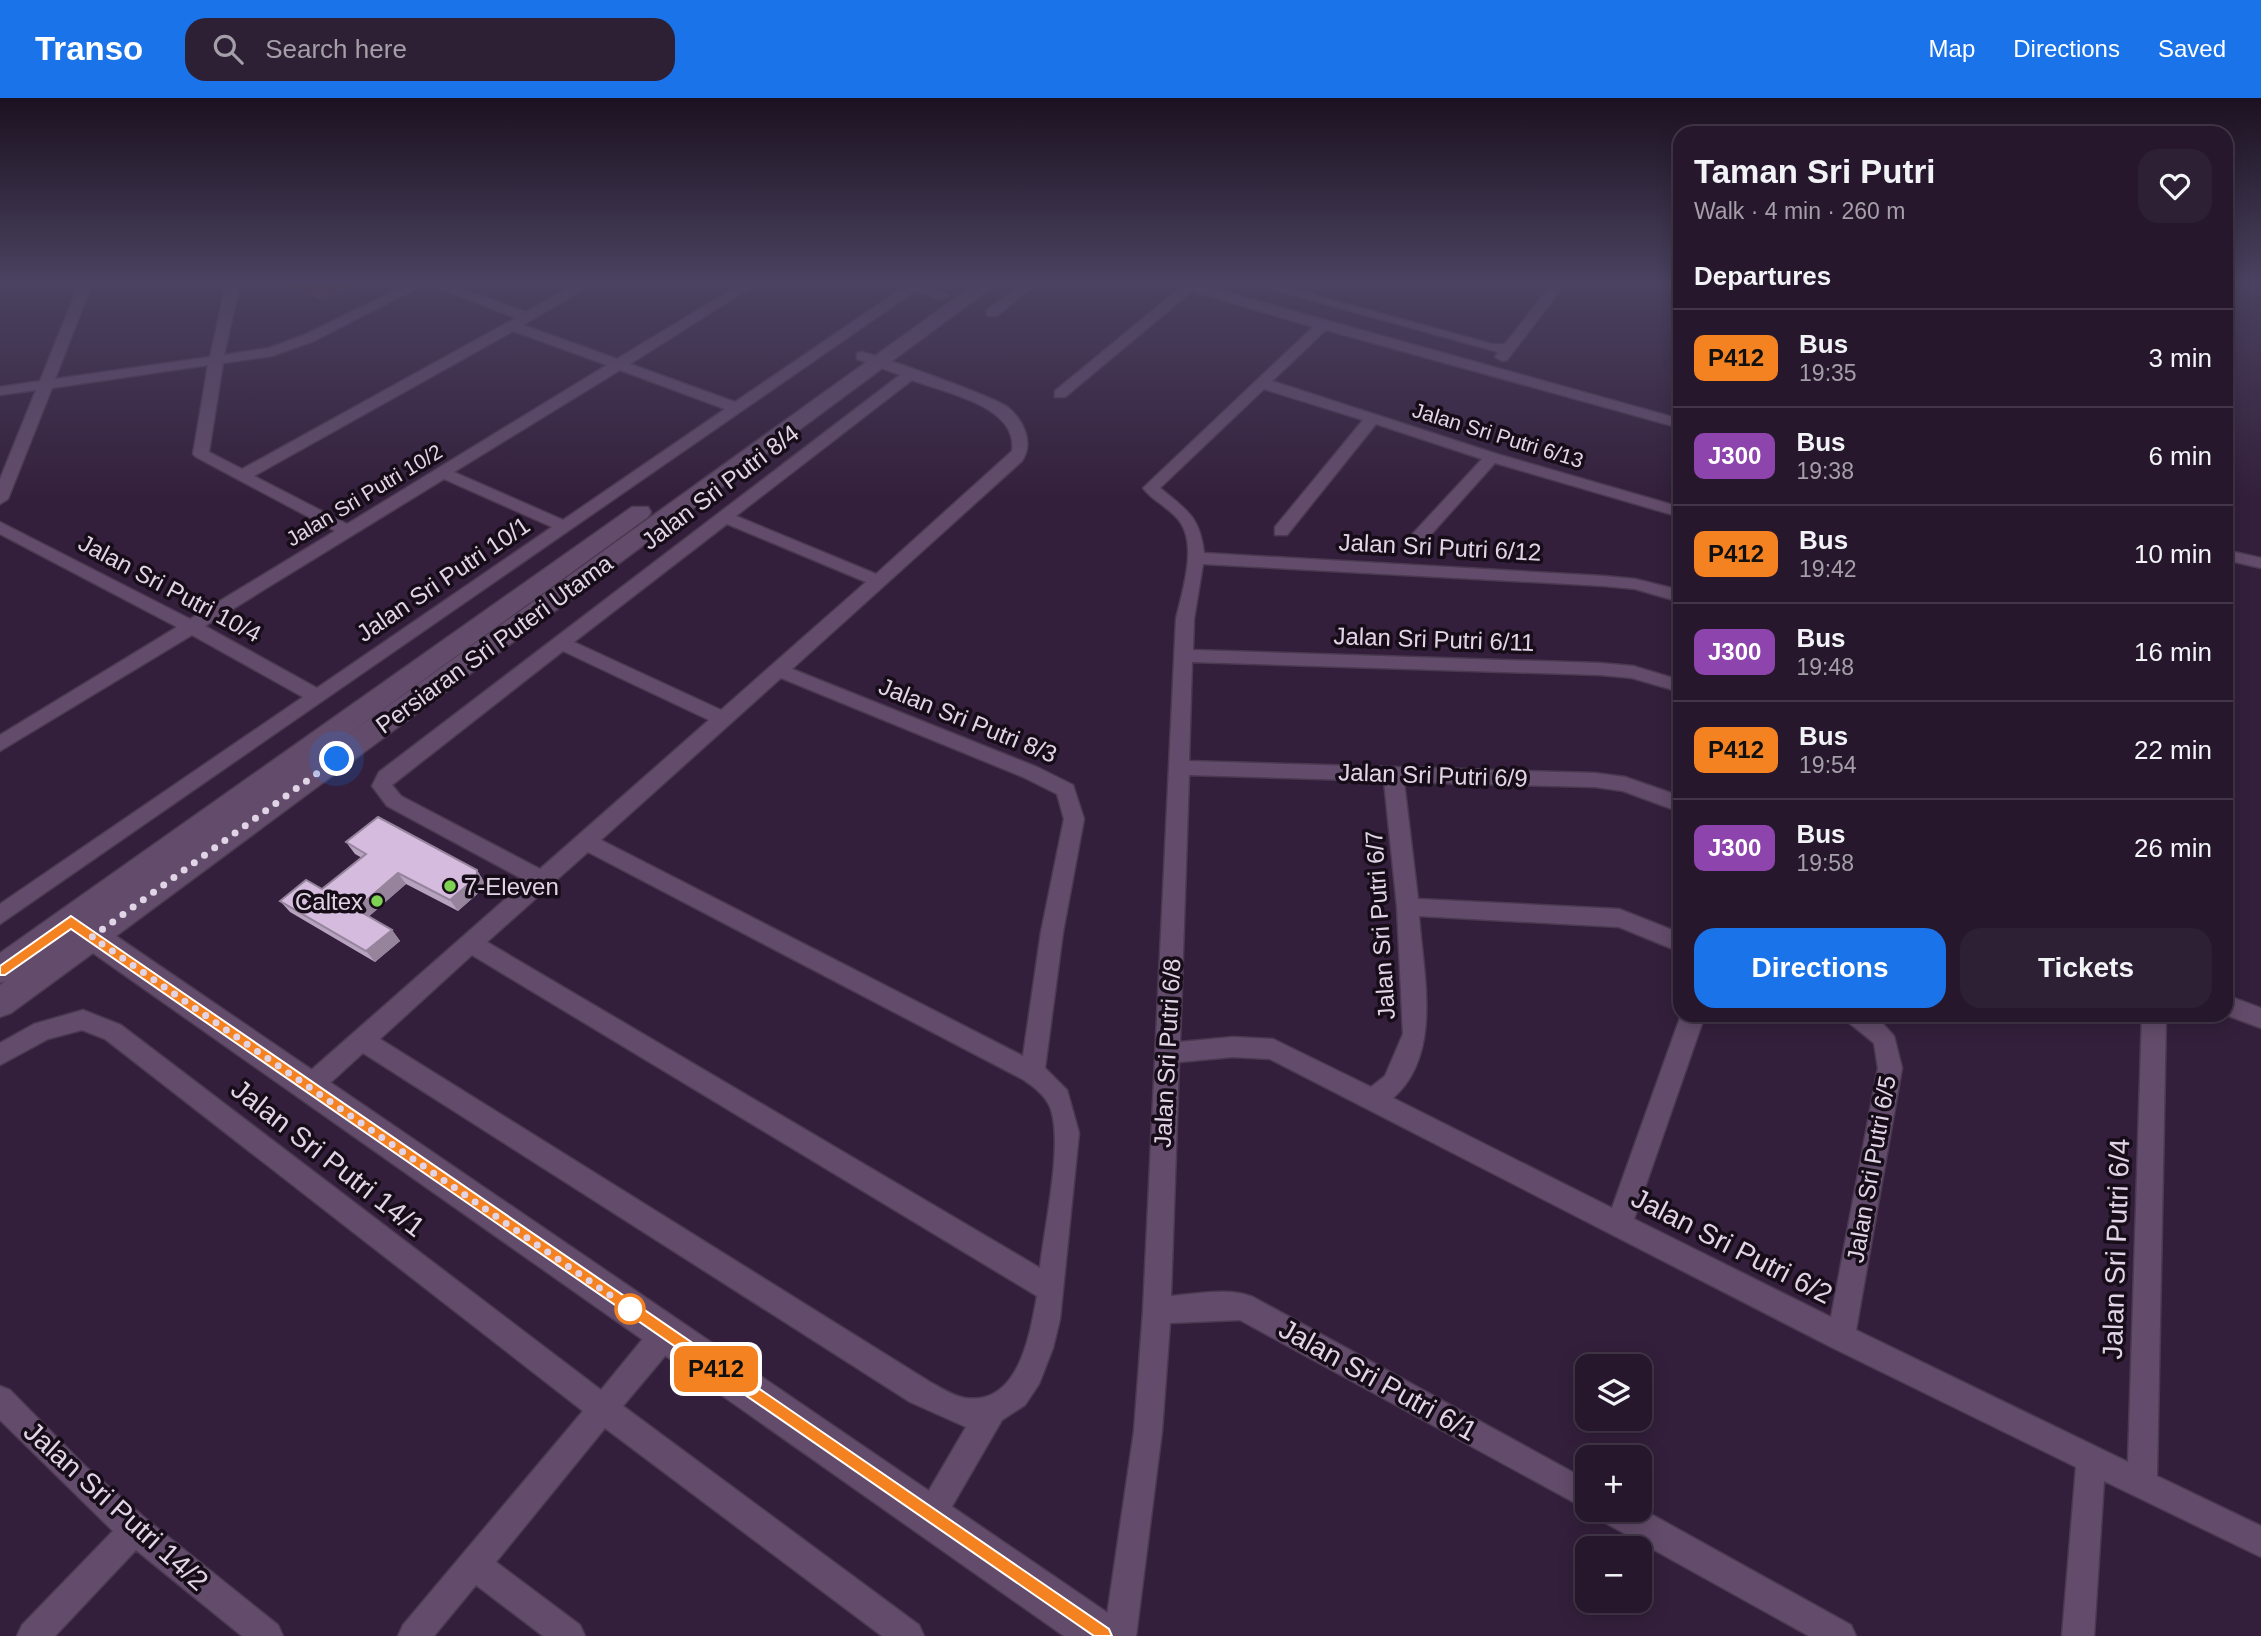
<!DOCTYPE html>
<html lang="en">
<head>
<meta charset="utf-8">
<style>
  body { margin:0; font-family:Arial,sans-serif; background:#2e2034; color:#f1f3f6; height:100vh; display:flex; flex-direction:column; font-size:26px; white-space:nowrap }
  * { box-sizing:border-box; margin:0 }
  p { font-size:23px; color:#a49fa9 }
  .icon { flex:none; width:38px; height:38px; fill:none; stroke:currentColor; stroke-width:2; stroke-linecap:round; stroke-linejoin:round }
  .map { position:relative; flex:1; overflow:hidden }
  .details { position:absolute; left:1673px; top:28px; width:560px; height:896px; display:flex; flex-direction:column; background:#26172c; border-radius:21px; box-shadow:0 4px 18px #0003,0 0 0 2px #423648 }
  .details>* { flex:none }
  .badge { padding:0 14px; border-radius:10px; font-size:24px; line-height:46px }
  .fabs { position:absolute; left:1575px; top:1256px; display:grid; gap:14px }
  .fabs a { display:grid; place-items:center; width:77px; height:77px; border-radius:14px; background:#26172c; box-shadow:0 4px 18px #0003,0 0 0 2px #423648; font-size:35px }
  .you { position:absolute; width:35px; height:35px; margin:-18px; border:5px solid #fff; border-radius:50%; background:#1a73e8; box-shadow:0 0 0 10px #1a73e833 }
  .map>.badge { position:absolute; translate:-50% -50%; box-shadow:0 0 0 4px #fff }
  h2 { padding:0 21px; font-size:26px; line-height:63px }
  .round { display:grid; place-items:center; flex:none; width:74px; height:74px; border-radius:21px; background:#2e2034 }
  .head { display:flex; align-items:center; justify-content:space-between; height:119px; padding:0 21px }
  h1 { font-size:33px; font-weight:800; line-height:52px }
  .primary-button { display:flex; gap:14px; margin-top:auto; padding:14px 21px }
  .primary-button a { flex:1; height:80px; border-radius:21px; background:#1a73e8; color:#fff; font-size:28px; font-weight:800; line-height:80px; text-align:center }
  .primary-button a+a { background:#2e2034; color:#f1f3f6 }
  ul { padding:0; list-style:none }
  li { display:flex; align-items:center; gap:21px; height:98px; padding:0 21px; border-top:2px solid #423648 }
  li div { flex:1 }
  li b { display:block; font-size:26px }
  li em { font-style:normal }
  li .badge { min-width:77px; font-weight:700; text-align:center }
  header { display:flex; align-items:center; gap:42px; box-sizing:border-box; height:98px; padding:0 35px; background:#1a73e8; color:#fff }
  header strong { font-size:33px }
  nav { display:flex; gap:38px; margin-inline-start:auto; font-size:24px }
  .search { width:490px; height:63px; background:#2e2034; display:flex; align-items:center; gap:18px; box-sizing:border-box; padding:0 24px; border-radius:21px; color:#a49fa9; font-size:26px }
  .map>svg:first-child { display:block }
</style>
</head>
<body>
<header>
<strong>Transo</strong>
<div class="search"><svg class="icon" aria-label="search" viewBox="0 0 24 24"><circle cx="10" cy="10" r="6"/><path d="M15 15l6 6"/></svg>Search here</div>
<nav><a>Map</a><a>Directions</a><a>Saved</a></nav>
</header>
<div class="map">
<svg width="2261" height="1538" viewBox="0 0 2261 1538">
  <rect width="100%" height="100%" fill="#331f3b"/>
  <path fill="#6b2f34" d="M 282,186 L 358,186 L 323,203 Z"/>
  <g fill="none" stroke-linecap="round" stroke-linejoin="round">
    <defs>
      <path id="street" d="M 79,186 L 92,186 L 55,281 L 210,259 L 226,186 L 240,186 L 224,257 L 269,250 L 304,237 L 408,186 L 425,186 L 314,243 L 272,258 L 223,265 L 209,354 L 242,371 L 516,220 L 429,186 L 448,186 L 526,214 L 576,186 L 592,186 L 523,227 L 617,261 L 741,186 L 756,186 L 630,266 L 735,304 L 904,189 L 901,186 L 923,186 L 949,198 L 942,202 L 915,193 L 0,826 L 0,806 L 303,599 L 192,537 L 0,653 L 0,637 L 177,529 L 0,436 L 0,424 L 190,521 L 335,433 L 196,359 L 193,356 L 208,267 L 52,290 L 8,401 L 0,406 L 0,381 L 36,292 L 0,297 L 0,289 L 40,283 ZM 513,233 L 607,267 L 347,426 L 254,378 ZM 620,272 L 725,311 L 563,422 L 454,374 ZM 444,381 L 552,429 L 317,590 L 205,528 Z
        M 1022,186 L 1036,186 L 997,218 L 987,218 L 987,212 Z
        M 1175,186 L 1196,186 L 1680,321 L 1680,330 L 1326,232 L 1272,283 L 1497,356 L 1680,409 L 1680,419 L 1495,365 L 1418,451 L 1406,451 L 1406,443 L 1482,361 L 1376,326 L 1287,437 L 1275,437 L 1275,429 L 1363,322 L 1264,291 L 1160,390 C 1187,412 1200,419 1204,455 L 1604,478 L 1635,481 L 1680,492 L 1680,504 L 1635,491 L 1604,488 L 1203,466 L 1194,521 L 1193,552 L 1600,565 L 1633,568 L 1680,582 L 1680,594 L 1632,580 L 1600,577 L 1192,564 L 1189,663 L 1595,675 L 1625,679 L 1680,698 L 1680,714 L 1623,693 L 1595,689 L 1404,684 L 1418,801 L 1619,811 L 1680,835 L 1680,854 L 1619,829 L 1419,818 C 1423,876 1443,956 1393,1000 L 1612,1110 L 1681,917 L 1705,917 L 1634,1121 L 1831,1219 L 1878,970 L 1874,945 L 1848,924 L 1844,917 L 1875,917 L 1894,938 L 1902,970 L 1856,1232 L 2128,1364 L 2142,917 L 2166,917 L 2157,1378 L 2261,1428 L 2261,1459 L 2104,1383 L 2094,1538 L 2062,1538 L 2076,1369 L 1831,1249 L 1270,961 L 1233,959 L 1179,964 L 1171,1198 C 1197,1196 1228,1189 1253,1199 L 1587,1382 L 1588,1412 L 1240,1222 L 1170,1225 L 1162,1333 L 1136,1538 L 1104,1538 L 1134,1333 L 1143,1213 L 1176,521 C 1182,493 1200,443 1176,419 C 1166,408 1152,402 1143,390 L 1313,229 L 1192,193 L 1065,299 L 1055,299 L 1055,293 L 1180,190 ZM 1189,677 L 1384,683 L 1397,809 L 1403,936 L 1385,978 L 1371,989 L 1273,941 L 1233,939 L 1180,944 Z
        M 1253,186 L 1274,186 L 1492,246 L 1505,246 L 1552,186 L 1565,186 L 1507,262 L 1502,263 L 1495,259 L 1498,254 Z
        M 1660,186 L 1680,186 L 1680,194 Z
        M 862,254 C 882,259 998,300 1009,310 C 1024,324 1034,345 1022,363 L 792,571 L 1037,669 L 1073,687 L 1084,721 L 1063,834 L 1045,970 L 1067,992 L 1079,1035 L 1060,1221 L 1053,1250 L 1039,1286 L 1025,1307 L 1002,1322 L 940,1429 L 929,1433 L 918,1429 L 914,1418 L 966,1329 L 910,1304 L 363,955 L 317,997 L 309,1000 L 301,997 L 297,989 L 301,981 L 526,783 L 387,708 L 372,688 L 379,674 L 900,277 L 857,261 L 857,255 ZM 912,282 C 945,295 1019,308 1012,353 L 876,476 L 736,418 ZM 727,426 L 866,484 L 721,612 L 574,544 ZM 563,553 L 709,622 L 540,771 L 401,698 L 392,687 ZM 781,580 L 1023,679 L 1057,696 L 1064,721 L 1041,834 L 1023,958 L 601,742 ZM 588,754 L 1024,982 C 1034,989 1045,997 1050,1009 C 1064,1044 1044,1130 1040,1170 L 487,844 ZM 472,857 L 1037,1198 C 1030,1236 1019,1308 965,1300 C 953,1298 941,1290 930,1284 L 380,941 Z
        M 2226,452 L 2261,460 L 2261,470 L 2226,462 Z
        M 2226,897 L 2261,910 L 2261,930 L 2226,917 Z
        M 83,912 L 121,927 L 601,1292 L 655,1226 L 665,1222 L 675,1226 L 679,1236 L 675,1246 L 623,1308 L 919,1527 L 924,1538 L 882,1538 L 605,1330 L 496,1464 L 580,1527 L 585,1538 L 543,1538 L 476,1487 L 434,1538 L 398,1538 L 403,1527 L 583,1313 L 105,941 L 82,932 L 48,941 L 0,967 L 0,945 L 34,926 Z
        M 0,1288 L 10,1292 L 86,1369 L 146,1421 L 278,1527 L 283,1538 L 242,1538 L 136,1452 L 55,1538 L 17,1538 L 22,1527 L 113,1433 L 0,1322 Z
        M 1640,1410 L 1851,1527 L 1856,1538 L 1809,1538 L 1602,1423 L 1598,1412 Z"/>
      <path id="secondary" d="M 975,186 L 996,186 L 116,838 L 1118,1522 L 1124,1538 L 1064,1538 L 93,855 L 11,915 L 0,919 L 0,887 L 5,883 L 0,885 L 0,855 L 632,409 L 648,409 L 651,414 L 648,419 L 335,646 Z"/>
    </defs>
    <use href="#street" stroke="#4a3950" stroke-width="3"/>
    <use href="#secondary" stroke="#4a3950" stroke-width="3"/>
    <use href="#street" fill="#634c6b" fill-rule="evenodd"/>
    <use href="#secondary" fill="#634c6b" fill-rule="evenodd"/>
  </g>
  <path fill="#b7a2c0" d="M 346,744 L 477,772 L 484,784 L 484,790 L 458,813 L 406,786 L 369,818 L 392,832 L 400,843 L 375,864 L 290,814 L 280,803 L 322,791 L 362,760 L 355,756 Z"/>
  <path fill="#95849c" d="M 477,772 L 484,784 L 484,790 L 458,813 L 450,802 Z
    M 398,775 L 406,786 L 365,822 L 356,811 Z
    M 392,832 L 400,843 L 375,864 L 366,853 Z"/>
  <path fill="#d5bcdf" stroke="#95849c" stroke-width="2" d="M 378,719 L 477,772 L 477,779 L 450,802 L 398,775 L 356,811 L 392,832 L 366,853 L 280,803 L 306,782 L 322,791 L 366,756 L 346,744 Z"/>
  <linearGradient id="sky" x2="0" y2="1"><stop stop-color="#1c1120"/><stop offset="0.46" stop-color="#4a4260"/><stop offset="1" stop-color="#4a4260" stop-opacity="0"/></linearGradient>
  <rect width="2261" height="401" fill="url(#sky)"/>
  <path fill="#f58220" stroke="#fff" stroke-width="2" d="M 71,818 L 1109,1531 L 1112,1538 L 1094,1538 L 71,831 L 5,877 L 0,877 L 0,868 Z"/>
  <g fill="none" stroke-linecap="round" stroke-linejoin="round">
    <path stroke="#e1d4e6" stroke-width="7" stroke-dasharray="0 12.6" d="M 337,661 L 92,839 L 630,1211"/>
  </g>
  <g fill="#7ed153" stroke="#160d19" stroke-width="2.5">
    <circle cx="450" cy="788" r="7"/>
    <circle cx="377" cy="803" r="7"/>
  </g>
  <circle fill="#fff" stroke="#f58220" stroke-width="3.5" cx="630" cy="1211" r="14"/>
  <g text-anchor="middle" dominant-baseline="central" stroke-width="7" stroke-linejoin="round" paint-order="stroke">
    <g font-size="21" fill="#e1d4e6" stroke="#160d19">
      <text transform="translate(1498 337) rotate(17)">Jalan Sri Putri 6/13</text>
      <text transform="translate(364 397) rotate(-31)">Jalan Sri Putri 10/2</text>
    </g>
    <g font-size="24" fill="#e1d4e6" stroke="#160d19">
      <text transform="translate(720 389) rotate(-37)">Jalan Sri Putri 8/4</text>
      <text transform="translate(1440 449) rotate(3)">Jalan Sri Putri 6/12</text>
      <text transform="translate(443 481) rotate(-34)">Jalan Sri Putri 10/1</text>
      <text transform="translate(170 490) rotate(28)">Jalan Sri Putri 10/4</text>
      <text transform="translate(1434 541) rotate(2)">Jalan Sri Putri 6/11</text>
      <text transform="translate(494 546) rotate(-36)">Persiaran Sri Puteri Utama</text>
      <text transform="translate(968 622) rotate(22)">Jalan Sri Putri 8/3</text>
      <text transform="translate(1433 677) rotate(2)">Jalan Sri Putri 6/9</text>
      <text transform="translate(1380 827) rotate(-94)">Jalan Sri Putri 6/7</text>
      <text transform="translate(1167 955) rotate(-87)">Jalan Sri Putri 6/8</text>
      <text transform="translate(1871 1071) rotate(-80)">Jalan Sri Putri 6/5</text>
    </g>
    <g font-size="24" fill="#e1d4e6" stroke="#160d19" text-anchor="start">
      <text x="464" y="788">7-Eleven</text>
      <text x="363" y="803" text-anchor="end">Caltex</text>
    </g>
    <g font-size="28" fill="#e1d4e6" stroke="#160d19">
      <text transform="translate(328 1060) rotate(38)">Jalan Sri Putri 14/1</text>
      <text transform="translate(1732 1148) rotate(27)">Jalan Sri Putri 6/2</text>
      <text transform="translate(2116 1151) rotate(-88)">Jalan Sri Putri 6/4</text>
      <text transform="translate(1378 1282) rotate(29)">Jalan Sri Putri 6/1</text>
      <text transform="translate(116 1408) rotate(42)">Jalan Sri Putri 14/2</text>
    </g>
  </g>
</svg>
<div class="fabs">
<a><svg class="icon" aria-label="layers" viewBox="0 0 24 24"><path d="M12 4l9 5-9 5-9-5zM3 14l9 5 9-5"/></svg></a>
<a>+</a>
<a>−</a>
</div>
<div class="you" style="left:337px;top:661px"></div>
<b class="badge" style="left:716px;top:1271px;background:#f58220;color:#111">P412</b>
<section class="details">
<div class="head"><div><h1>Taman Sri Putri</h1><p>Walk · 4 min · 260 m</p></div><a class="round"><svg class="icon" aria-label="heart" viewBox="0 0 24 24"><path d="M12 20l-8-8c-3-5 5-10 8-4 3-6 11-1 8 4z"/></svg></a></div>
<h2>Departures</h2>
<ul>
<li><span class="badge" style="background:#f58220;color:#111">P412</span><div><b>Bus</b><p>19:35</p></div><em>3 min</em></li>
<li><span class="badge" style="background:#8e44ad;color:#fff">J300</span><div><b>Bus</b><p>19:38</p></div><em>6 min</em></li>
<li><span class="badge" style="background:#f58220;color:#111">P412</span><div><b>Bus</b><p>19:42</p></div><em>10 min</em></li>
<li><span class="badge" style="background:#8e44ad;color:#fff">J300</span><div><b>Bus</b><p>19:48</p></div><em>16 min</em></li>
<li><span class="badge" style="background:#f58220;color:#111">P412</span><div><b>Bus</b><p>19:54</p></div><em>22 min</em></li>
<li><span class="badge" style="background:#8e44ad;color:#fff">J300</span><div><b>Bus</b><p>19:58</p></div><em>26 min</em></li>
</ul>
<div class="primary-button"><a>Directions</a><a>Tickets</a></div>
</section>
</div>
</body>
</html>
